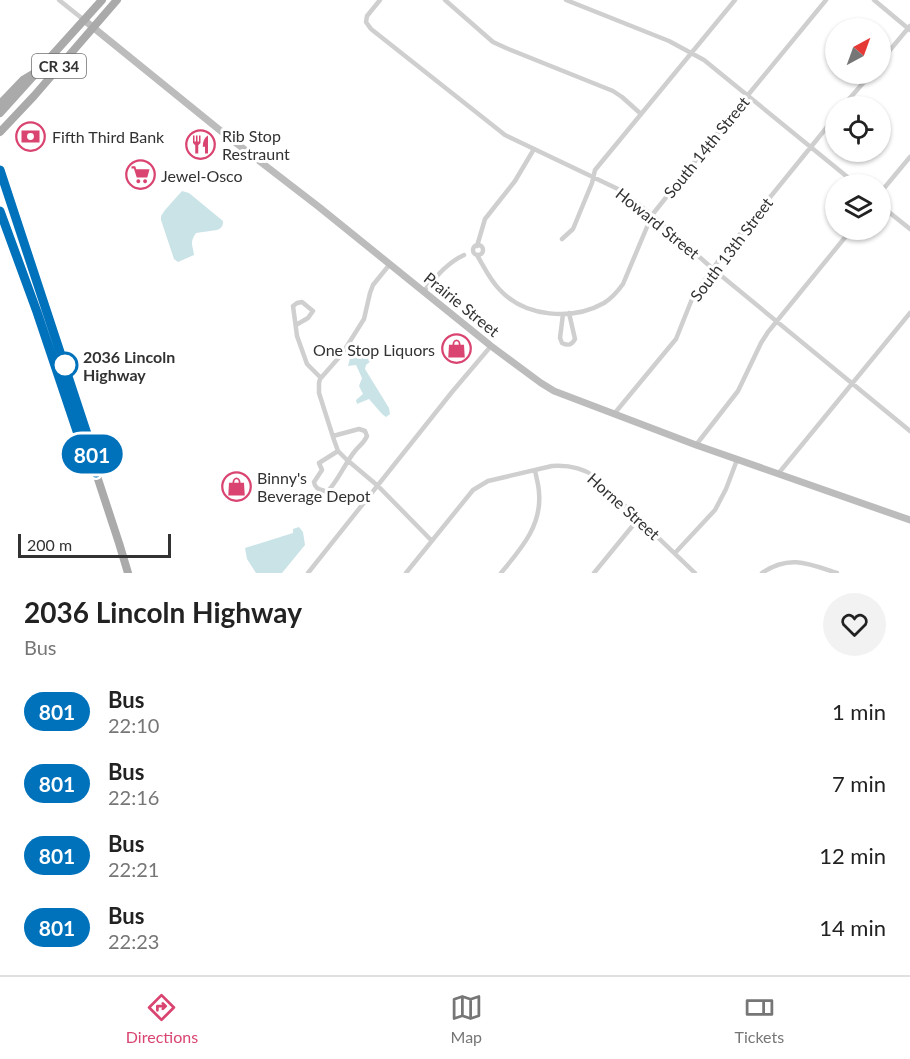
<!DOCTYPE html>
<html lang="en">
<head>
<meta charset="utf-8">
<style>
  body { margin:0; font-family:Lato,sans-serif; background:#f2f2f2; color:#222; height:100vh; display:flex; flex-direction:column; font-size:22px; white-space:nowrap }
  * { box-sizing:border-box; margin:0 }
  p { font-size:20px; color:#767676 }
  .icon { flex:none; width:33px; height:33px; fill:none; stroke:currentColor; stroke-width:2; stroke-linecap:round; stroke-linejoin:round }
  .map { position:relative; height:573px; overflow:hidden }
  .side { display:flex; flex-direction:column; background:#fff; flex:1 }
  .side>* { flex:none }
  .badge { padding:0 12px; border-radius:20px; font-size:21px; line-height:39px }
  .needle { width:39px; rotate:41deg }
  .buttons { position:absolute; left:825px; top:18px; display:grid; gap:12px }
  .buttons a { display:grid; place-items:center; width:66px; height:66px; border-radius:50%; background:#fff; box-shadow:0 2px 4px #0004; font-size:30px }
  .scale { position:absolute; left:18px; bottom:15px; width:153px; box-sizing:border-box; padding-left:6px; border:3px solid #323232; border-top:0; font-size:16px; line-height:21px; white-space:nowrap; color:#323232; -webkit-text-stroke:4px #fff; paint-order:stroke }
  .map>.badge { position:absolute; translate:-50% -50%; box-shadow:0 0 0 3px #fff }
  .round { display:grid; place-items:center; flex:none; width:63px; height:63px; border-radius:32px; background:#f2f2f2 }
  .overview { display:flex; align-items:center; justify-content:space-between; height:102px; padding:0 24px }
  h1 { font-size:28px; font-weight:700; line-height:45px }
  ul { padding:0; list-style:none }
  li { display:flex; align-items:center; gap:18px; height:72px; padding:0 24px }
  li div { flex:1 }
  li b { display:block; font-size:22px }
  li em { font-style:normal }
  li .badge { min-width:66px; font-weight:700; text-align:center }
  .menu { display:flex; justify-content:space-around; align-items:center; height:84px; border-top:2px solid #e0e0e0; background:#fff; font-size:16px; color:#767676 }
  .menu a { display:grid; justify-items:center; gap:3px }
  .menu .current { color:#d94471 }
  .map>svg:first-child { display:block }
</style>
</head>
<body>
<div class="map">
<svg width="910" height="573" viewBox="0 0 910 573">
  <rect width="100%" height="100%" fill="#fff"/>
  <path fill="#cae3e7" d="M 182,191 L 189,193 L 223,221 C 223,226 222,228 217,230 L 196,233 C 189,243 193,245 194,255 L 178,262 L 174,259 L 161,220 L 161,216 L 165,210 Z
    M 357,345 L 362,346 L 376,357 L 366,365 L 365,369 L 389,408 L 390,414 L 386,417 L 382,414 L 369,399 L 357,404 L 356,400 L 363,394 L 359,386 L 362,378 L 356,365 L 348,366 C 351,358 349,350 357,345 Z
    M 299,527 L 303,532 L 305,545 L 282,573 L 256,573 L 247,559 L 245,548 L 293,533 L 293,529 Z"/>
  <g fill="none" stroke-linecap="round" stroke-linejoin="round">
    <path stroke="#cfcfcf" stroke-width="4.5" d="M 59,0 L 84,20
      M 380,0 L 367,16 L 366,22 L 371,29 L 505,135 L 620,190 L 652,215 L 713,269 L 910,431
      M 445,0 L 493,42 L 506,48 L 613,91 L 622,97 L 641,114
      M 566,0 L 669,41 L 704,60 L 856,184
      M 874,0 L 910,30
      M 880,62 L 910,26
      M 843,106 L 871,74
      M 880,193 L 910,157
      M 880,205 L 910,229
      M 562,239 L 573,229 L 592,183 L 595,170 L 735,0
      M473 250a5 5 0 1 1 10 0a5 5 0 1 1-10 0Z
      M 477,246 L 485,219 L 515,181 L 534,149
      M 477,255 C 484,267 490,280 500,290 C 525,317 572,321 604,303 C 612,298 618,291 623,284 L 652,215 L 748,95 L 826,0
      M 390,264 L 373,285 L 370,293 L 364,319 L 342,354 L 320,379 L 319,383 L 319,393 L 334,440 L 338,451 L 346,459 L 378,486 L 432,541
      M 424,291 C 436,277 447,263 464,255
      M 563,314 L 560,338 L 562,343 C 568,346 572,345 575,339 L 569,313
      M 296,325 L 308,318 L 313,311 L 302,302 L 297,303 L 293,306 L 297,336 L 307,364 L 321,378
      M 614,414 L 676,339 L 692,299 L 699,288 L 719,260 L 836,116
      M 333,436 L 359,429 L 365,431 L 367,436 C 364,443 359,446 355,451 C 345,463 337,483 327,492 C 321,489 315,490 314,482 L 322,470 L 319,463 L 338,451
      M 696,445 L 738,391 L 761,343 L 768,332 L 851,230
      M 778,474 L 910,313
      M 675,553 L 715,510 L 726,489 L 737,460
      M 308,573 L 452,392 L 491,346
      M 406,573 L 473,490 L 488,481 L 552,466 C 567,465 581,467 594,476 L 695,573
      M 501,573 C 520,550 542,526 539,493 C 539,486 536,477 535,470
      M 594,573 L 639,518
      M 762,573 C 789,554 810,564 837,573"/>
    <path stroke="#bcbcbc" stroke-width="7" d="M 84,20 L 227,136 L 319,207 L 491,346 L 541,383 L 554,391 L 696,445 L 910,520"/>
    <path stroke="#aaa" stroke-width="8" d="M 0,104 L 23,80 L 33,74
      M 0,113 L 102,0
      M 0,132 L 34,96 L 117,0
      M 0,170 L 88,437 L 96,473 L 119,543 L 128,573
      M 0,211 L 37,311 L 80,440 L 90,461"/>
  </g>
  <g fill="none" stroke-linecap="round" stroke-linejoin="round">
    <defs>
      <path id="line" d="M 0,170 L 88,437 L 96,473 L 80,440 L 37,312 L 0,211"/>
    </defs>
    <use href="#line" stroke="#fff" stroke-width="14"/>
    <use href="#line" stroke="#0072bc" stroke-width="9"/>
  </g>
  <defs>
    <symbol id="bank-ring" viewBox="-11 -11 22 22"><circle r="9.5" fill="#fff" stroke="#d94471" stroke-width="1.5"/><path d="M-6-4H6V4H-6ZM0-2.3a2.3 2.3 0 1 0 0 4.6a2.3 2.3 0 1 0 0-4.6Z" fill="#d94471"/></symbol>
    <symbol id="restaurant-ring" viewBox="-11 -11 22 22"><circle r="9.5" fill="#fff" stroke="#d94471" stroke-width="1.5"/><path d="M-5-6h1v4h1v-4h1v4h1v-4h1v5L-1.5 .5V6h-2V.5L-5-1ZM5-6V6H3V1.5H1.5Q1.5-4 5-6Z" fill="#d94471"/></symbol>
    <symbol id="supermarket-ring" viewBox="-11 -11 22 22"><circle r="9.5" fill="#fff" stroke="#d94471" stroke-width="1.5"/><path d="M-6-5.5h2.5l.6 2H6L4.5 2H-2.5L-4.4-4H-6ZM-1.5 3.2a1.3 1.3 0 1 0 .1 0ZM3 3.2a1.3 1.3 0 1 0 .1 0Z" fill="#d94471"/></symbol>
    <symbol id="shop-ring" viewBox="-11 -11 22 22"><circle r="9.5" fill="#fff" stroke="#d94471" stroke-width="1.5"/><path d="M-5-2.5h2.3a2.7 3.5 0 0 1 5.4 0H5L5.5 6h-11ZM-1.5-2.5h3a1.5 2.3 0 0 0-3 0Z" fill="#d94471"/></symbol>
  </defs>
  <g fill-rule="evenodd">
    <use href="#bank-ring" x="14" y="120" width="33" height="33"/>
    <use href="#restaurant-ring" x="184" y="128" width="33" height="33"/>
    <use href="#supermarket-ring" x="124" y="158" width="33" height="33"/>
    <use href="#shop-ring" x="440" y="332" width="33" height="33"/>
    <use href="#shop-ring" x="220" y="470" width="33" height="33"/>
  </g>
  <circle fill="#fff" stroke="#0072bc" stroke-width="3" cx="65" cy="365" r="12"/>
  <g text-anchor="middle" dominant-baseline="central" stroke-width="6" stroke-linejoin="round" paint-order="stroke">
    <rect fill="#fff" stroke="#707070" stroke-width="1.5" x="32" y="54" width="54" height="24" rx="4.5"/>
    <g font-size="15" font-weight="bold" fill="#323232">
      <text x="59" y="66">CR 34</text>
    </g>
    <g font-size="16" fill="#323232" stroke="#fff" text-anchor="start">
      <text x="222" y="135">Rib Stop<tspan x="222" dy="18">Restraunt</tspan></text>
      <text x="52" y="136">Fifth Third Bank</text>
      <text x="161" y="175">Jewel-Osco</text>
      <text x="435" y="349" text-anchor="end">One Stop Liquors</text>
      <text x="257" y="477">Binny's<tspan x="257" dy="18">Beverage Depot</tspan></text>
    </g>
    <g font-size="16" fill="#323232" stroke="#fff">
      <text transform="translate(706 147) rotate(-51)">South 14th Street</text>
      <text transform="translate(658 223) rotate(39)">Howard Street</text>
      <text transform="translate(731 249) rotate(-53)">South 13th Street</text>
      <text transform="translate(462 304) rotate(39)">Prairie Street</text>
      <text transform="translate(624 506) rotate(42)">Horne Street</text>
    </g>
    <g font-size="16" font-weight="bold" fill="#323232" stroke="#fff" text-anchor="start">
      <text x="83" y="356">2036 Lincoln<tspan x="83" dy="18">Highway</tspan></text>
    </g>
  </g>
</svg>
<div class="buttons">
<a><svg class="needle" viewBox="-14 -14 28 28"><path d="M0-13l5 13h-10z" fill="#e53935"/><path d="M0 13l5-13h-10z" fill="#767676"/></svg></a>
<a><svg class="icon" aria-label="locate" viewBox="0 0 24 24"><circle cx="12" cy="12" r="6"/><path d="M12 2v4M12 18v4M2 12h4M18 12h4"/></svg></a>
<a><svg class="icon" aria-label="layers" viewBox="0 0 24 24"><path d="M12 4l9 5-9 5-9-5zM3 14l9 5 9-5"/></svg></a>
</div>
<div class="scale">200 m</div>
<b class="badge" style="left:92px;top:454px;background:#0072bc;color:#fff">801</b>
</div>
<section class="side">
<div class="overview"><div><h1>2036 Lincoln Highway</h1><p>Bus</p></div><a class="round"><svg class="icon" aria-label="heart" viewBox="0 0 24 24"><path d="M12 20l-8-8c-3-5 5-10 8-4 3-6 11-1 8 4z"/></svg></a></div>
<ul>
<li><span class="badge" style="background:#0072bc;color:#fff">801</span><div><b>Bus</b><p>22:10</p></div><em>1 min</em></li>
<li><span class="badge" style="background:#0072bc;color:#fff">801</span><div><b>Bus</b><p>22:16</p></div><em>7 min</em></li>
<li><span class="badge" style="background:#0072bc;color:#fff">801</span><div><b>Bus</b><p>22:21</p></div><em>12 min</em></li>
<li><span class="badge" style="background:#0072bc;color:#fff">801</span><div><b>Bus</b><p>22:23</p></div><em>14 min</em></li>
</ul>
</section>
<nav class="menu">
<a class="current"><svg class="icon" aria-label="directions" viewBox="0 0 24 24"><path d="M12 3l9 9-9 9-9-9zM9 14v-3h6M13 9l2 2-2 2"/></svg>Directions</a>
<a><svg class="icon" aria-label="map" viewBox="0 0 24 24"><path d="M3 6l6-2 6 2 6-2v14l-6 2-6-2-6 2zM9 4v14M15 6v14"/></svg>Map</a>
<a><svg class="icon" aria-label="tickets" viewBox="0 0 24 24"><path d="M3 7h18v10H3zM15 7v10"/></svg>Tickets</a>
</nav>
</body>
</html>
